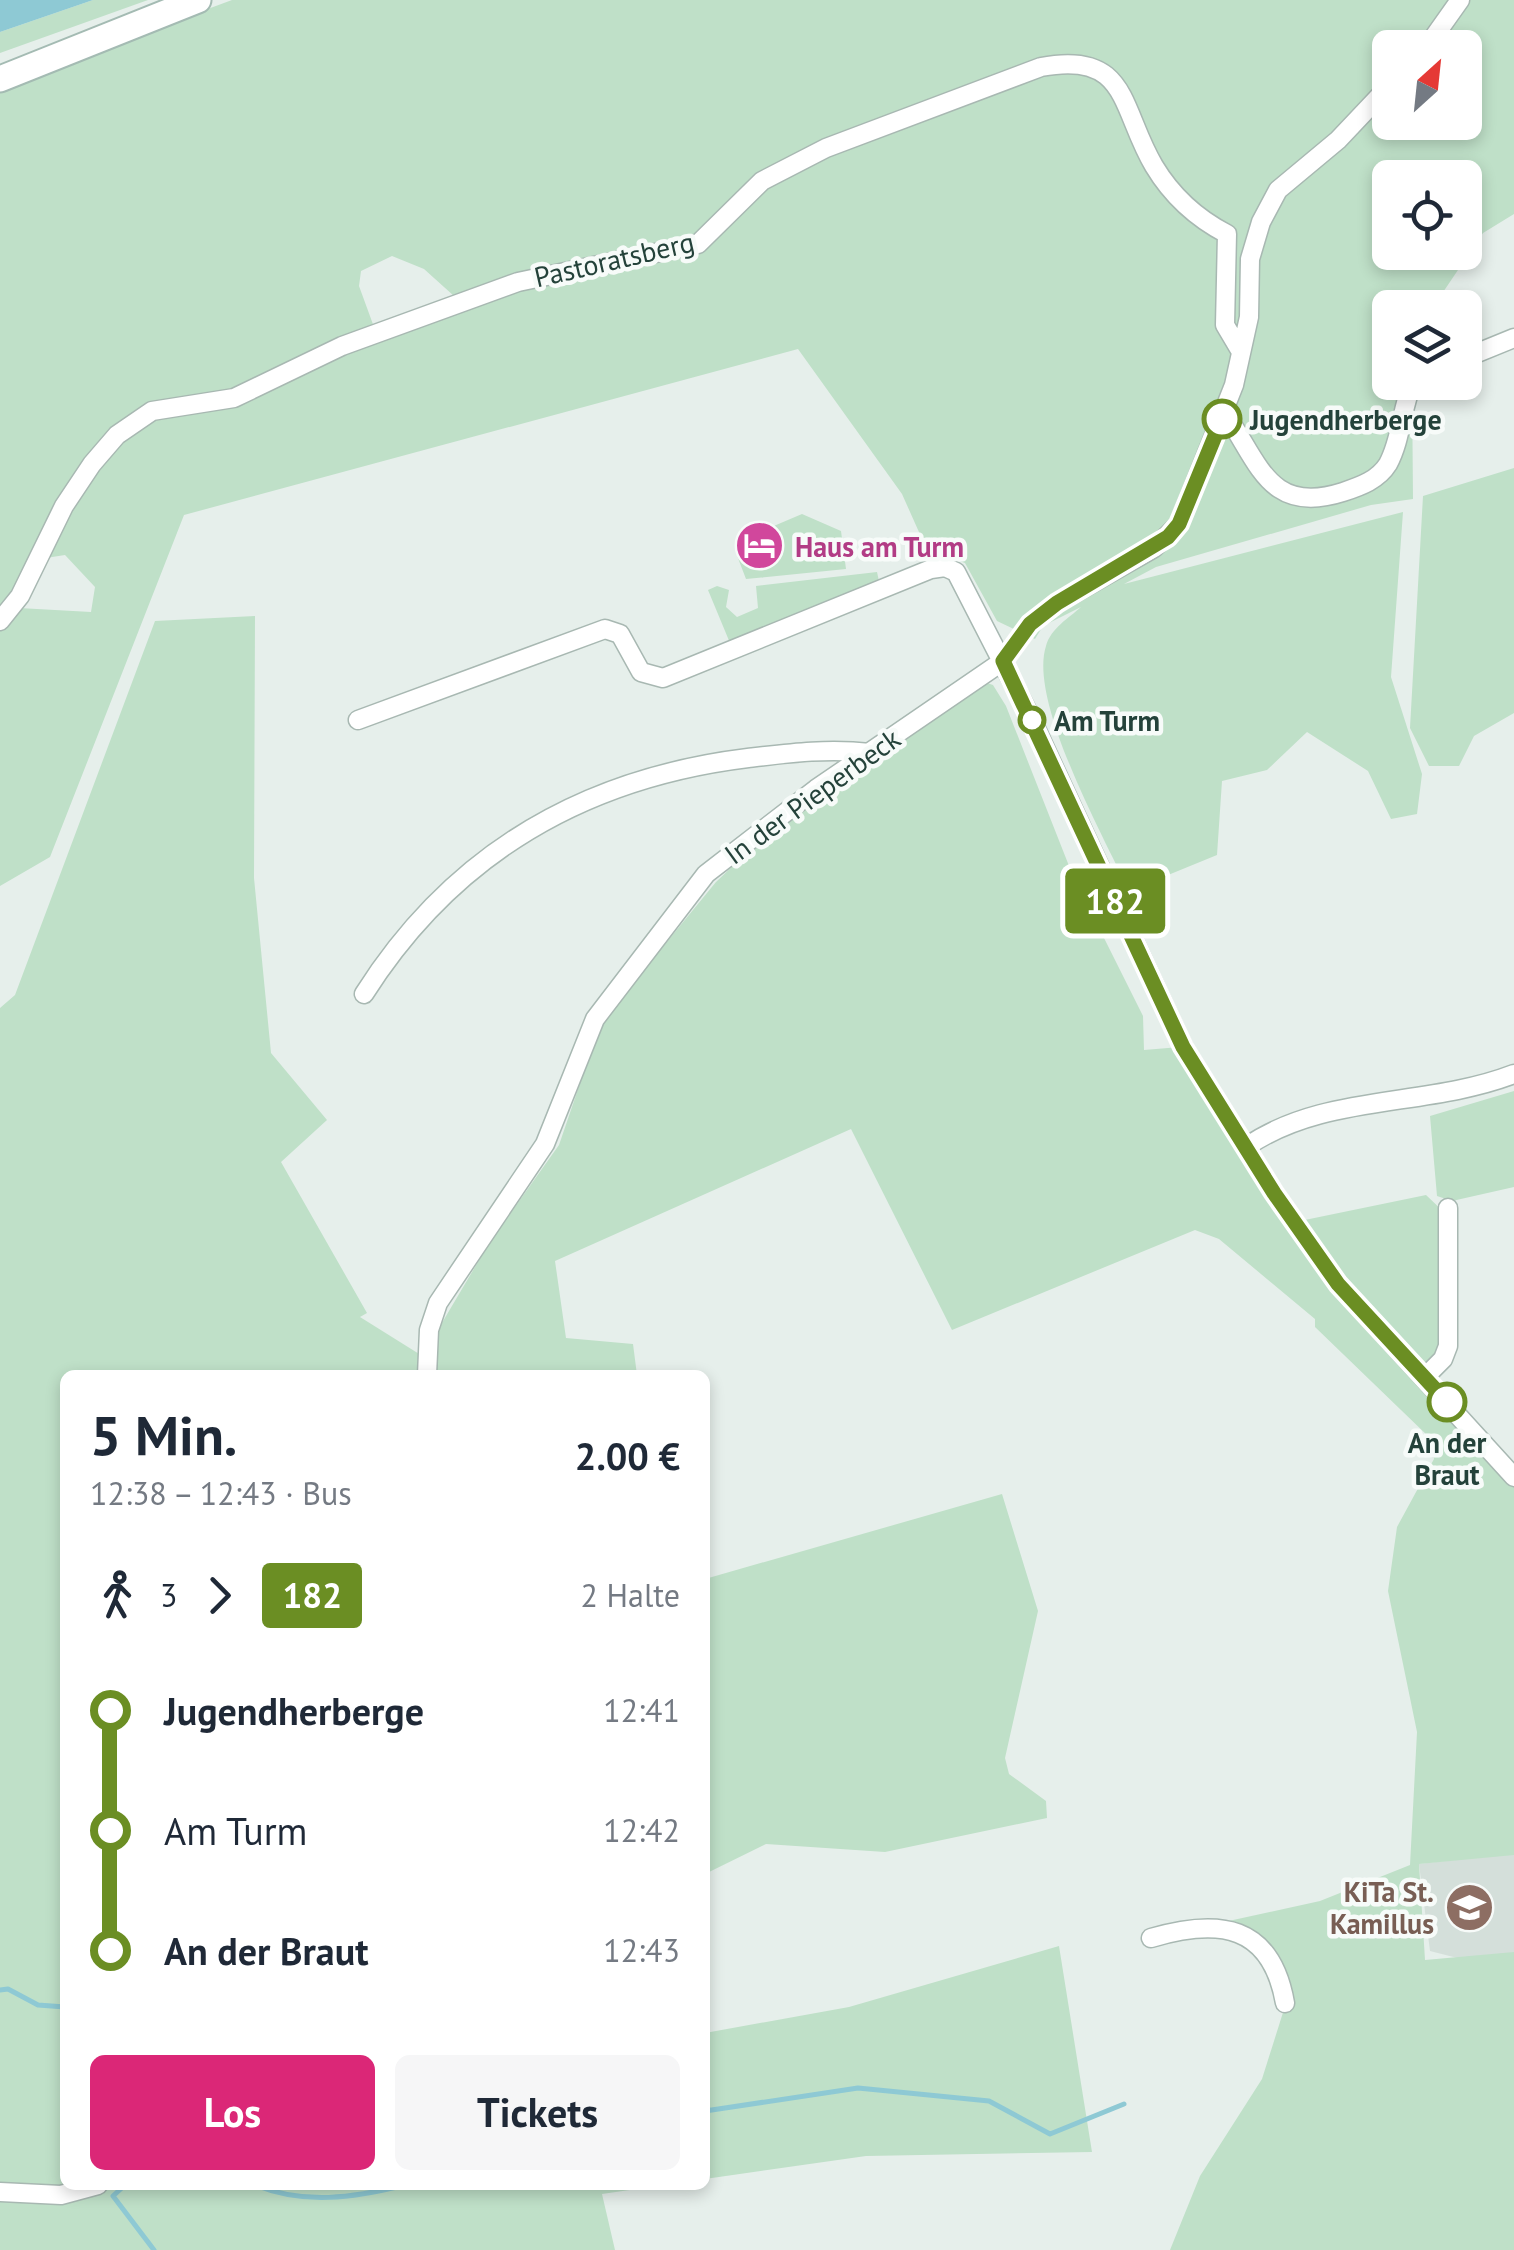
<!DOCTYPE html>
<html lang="de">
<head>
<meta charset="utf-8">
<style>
  body { margin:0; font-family:"PT Sans",sans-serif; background:#f6f6f7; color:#1f2937; height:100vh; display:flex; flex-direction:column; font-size:38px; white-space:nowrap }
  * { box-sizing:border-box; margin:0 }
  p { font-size:32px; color:#747a83 }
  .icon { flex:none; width:55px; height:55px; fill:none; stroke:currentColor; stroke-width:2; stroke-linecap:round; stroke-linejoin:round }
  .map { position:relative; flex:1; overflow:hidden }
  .details { position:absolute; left:60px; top:1370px; width:650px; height:820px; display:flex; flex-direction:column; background:#fff; border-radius:15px; box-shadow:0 5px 15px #0003 }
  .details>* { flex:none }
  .badge { padding:0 20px; border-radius:8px; font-size:35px; line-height:65px }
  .needle { width:65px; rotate:27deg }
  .buttons { position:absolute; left:1372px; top:30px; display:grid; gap:20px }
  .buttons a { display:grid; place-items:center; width:110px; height:110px; border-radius:15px; background:#fff; box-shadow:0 5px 15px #0003; font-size:50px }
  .map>.badge { position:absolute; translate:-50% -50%; box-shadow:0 0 0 5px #fff }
  .legs { display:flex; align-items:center; gap:15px; height:110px; padding:0 30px; font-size:32px }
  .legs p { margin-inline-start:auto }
  .head { display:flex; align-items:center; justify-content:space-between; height:170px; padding:0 30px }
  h1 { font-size:55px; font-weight:700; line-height:75px }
  .cta { display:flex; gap:20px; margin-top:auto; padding:20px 30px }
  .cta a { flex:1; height:115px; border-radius:15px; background:#db2777; color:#fff; font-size:40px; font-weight:700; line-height:115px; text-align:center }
  .cta a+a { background:#f6f6f7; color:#1f2937 }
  ul { padding:0 30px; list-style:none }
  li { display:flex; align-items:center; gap:35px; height:120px; font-size:38px }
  li i { display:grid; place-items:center; width:15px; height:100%; margin:0 12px; background:currentColor }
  li i::after { content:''; width:25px; height:25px; margin:-12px; border:8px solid; border-radius:50%; background:#fff }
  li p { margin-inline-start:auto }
  li:first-child i { background:linear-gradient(#0000 50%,currentColor 0) }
  li:last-child i { background:linear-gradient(currentColor 50%,#0000 0) }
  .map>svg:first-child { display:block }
</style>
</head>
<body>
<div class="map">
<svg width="1514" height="2250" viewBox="0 0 1514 2250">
  <rect width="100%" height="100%" fill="#e6efeb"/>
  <path fill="#d4dfda" d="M 1514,1853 L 1514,1963 L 1477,1963 L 1430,1951 L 1419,1864 Z"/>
  <path fill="#bfe0c8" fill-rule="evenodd" d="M 93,0 L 148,0 L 0,53 L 0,32 Z
    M 232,0 L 1514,0 L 1514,214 L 1483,233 L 1433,307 L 1390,308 L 1390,382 L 1412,383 L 1413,499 L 1371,505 L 1156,567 L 1124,584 L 1403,512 L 1391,677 L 1422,774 L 1417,814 L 1391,819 L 1368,771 L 1307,732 L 1267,770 L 1222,781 L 1217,855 L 1129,891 C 1104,837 1028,701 1046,646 C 1051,628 1069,618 1081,607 L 1043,626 L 1035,639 L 997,621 L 965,563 L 945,555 L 931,559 L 902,494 L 798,349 L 184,515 L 50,857 L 0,886 L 0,86 ZM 1390,48 L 1465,48 L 1465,122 L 1390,122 ZM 1390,178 L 1465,178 L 1465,252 L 1390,252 ZM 392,256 L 424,269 L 464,305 L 378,338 L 359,286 L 361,271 ZM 65,555 L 95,587 L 91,612 L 19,608 L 33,560 Z
    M 1514,468 L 1514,713 L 1474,736 L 1459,766 L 1429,766 L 1410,728 L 1423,496 Z
    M 802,514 L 841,531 L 846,569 L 746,579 L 736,553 L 738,541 Z
    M 877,572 L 879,581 L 730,643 L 708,590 L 717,586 L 729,590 L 726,607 L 737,617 L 758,608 L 756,586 Z
    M 255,616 L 254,878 L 271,1053 L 327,1120 L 281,1162 L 367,1313 L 360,1317 L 424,1357 L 423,1375 L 65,1375 L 65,2185 L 664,2185 L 602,2194 L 615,2250 L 0,2250 L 0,1008 L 15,995 L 155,621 Z
    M 981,681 L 993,685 L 1006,706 L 1073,876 L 1143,1016 L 1144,1050 L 1180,1047 L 1295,1222 L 1426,1195 L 1446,1214 L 1447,1332 L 1425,1374 L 1514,1482 L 1514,1855 L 1419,1864 L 1425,1960 L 1514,1952 L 1514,2250 L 1170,2250 L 1200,2176 L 1262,2079 L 1286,2003 L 1280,1972 L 1224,1922 L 1320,1901 L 1410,1865 L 1417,1732 L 1388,1591 L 1397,1527 L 1434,1459 L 1430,1438 L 1315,1327 L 1315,1319 L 1219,1239 L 1195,1230 L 952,1330 L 851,1129 L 555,1261 L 566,1338 L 633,1344 L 637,1375 L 435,1375 L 436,1333 L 488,1245 L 559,1145 L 601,1022 L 716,882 L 761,839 Z
    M 1514,1091 L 1514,1187 L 1452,1201 L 1437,1196 L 1430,1116 Z
    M 1002,1494 L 1038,1611 L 1005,1758 L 1009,1774 L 1046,1801 L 1047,1818 L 885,1852 L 766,1844 L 705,1874 L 705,1579 Z
    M 1059,1946 L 1092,2152 L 866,2156 L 705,2179 L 705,2033 L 849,2007 Z"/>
  <path fill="#8ec9d4" d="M 0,0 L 93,0 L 0,32 Z"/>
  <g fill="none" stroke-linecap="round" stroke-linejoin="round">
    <path stroke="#8ec9d4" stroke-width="5" d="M 0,1990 L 8,1989 L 38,2005 L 65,2007
      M 705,2111 L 858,2088 L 989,2101 L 1050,2134 L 1124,2104
      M 125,2185 L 113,2196 L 154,2250
      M 255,2185 C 304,2205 353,2198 405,2185"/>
    <defs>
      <path id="street" d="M 1426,48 L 1460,0
        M 1465,358 L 1514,338
        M 1224,412 C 1259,461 1268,516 1343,492 C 1361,486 1378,480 1388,464 C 1402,438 1401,408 1413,382
        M 0,621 L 20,596 L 64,506 L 92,464 L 117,435 L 152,411 L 234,398 L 342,346 L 518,282 L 698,244 L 762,181 L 826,148 L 1041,67 C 1129,50 1120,109 1154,166 C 1172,196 1196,218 1227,234 L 1225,325 L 1241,352
        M 358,720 L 605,629 L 620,634 L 641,672 L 663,678 L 931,569 L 945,567 L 956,572 L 1032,720 L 1183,1047 L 1274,1193 L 1338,1284 L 1514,1477
        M 364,994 C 453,854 584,778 748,758 C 790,753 829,748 870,753
        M 1246,1147 C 1324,1093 1426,1108 1514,1074
        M 427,1375 L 429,1330 L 438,1303 L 545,1144 L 595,1019 L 706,874 L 816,789 L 1003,661 L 1030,624 L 1057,603 L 1154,548 L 1179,524 L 1234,385 L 1249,317 L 1250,259 L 1261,222 L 1278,190 L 1338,140 L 1390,85
        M 1425,1377 L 1443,1359 L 1448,1346 L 1448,1208
        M 1151,1938 C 1219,1918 1271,1924 1285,2003
        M 0,2192 L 61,2195 L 98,2185"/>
      <path id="secondary" d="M 0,79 L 198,0"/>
    </defs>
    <use href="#street" stroke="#a8b8b2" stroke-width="21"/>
    <use href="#secondary" stroke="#a4bbb3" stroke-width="29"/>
    <use href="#street" stroke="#fff" stroke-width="18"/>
    <use href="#secondary" stroke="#fff" stroke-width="25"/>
  </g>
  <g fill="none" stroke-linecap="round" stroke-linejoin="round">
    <defs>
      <path id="line-1" d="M 1222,419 L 1179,524 L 1168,537 L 1057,603 L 1030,624 L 1003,661 L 1183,1047 L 1274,1193 L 1338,1284 L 1447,1402"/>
    </defs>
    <use href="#line-1" stroke="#fff" stroke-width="22"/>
    <use href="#line-1" stroke="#6b8e23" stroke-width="15"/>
  </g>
  <defs>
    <symbol id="hotel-disc" viewBox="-11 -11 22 22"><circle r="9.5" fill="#d1479c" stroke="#f7fbf9"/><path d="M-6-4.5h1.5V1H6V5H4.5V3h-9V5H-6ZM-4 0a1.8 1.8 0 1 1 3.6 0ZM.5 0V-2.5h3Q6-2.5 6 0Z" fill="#fff"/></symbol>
    <symbol id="school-disc" viewBox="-11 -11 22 22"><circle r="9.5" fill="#8d6e63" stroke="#f7fbf9"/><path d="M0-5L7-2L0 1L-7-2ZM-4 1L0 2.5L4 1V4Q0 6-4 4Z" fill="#fff"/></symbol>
  </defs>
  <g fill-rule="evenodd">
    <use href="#hotel-disc" x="732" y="518" width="55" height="55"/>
    <use href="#school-disc" x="1442" y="1880" width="55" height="55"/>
  </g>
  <g fill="#fff" stroke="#6b8e23" stroke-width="5">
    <circle cx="1222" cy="419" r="18"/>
    <circle cx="1032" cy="720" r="12"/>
    <circle cx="1447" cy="1402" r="18"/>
  </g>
  <g text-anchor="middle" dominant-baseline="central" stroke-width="9" stroke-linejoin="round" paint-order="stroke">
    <g font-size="28" fill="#24423a" stroke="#f7fbf9">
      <text transform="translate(614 259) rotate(-13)">Pastoratsberg</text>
      <text transform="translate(812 796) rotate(-36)">In der Pieperbeck</text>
    </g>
    <g font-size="28" font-weight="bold" fill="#24423a" stroke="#f7fbf9" text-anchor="start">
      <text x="1250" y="419">Jugendherberge</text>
      <text x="1054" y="720">Am Turm</text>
      <text x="1447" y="1442" text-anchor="middle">An der<tspan x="1447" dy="32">Braut</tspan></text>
    </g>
    <g font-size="28" font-weight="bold" fill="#b23c85" stroke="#f7fbf9" text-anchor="start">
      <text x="795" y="546">Haus am Turm</text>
    </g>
    <g font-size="28" font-weight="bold" fill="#785e54" stroke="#f7fbf9" text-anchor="end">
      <text x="1434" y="1891">KiTa St.<tspan x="1434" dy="32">Kamillus</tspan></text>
    </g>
  </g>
</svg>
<div class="buttons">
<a><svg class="needle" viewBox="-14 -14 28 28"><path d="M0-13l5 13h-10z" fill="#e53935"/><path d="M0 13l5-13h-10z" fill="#747a83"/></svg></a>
<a><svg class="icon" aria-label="locate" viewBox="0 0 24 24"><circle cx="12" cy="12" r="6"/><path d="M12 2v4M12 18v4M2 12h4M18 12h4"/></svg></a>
<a><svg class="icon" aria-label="layers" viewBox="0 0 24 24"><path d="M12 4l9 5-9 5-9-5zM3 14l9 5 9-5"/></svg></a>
</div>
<b class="badge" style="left:1115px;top:901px;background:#6b8e23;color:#fff">182</b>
<section class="details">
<div class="head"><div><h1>5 Min.</h1><p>12:38 – 12:43 · Bus</p></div><b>2.00 €</b></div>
<div class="legs"><svg class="icon" aria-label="walk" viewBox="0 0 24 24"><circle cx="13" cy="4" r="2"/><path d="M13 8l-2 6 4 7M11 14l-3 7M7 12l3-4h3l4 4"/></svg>3<svg class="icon" aria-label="forward" viewBox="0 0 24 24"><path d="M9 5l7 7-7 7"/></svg><b class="badge" style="background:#6b8e23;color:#fff">182</b><p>2 Halte</p></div>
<ul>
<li><i style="color:#6b8e23"></i><b>Jugendherberge</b><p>12:41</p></li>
<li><i style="color:#6b8e23"></i><span>Am Turm</span><p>12:42</p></li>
<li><i style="color:#6b8e23"></i><b>An der Braut</b><p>12:43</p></li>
</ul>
<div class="cta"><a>Los</a><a>Tickets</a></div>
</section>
</div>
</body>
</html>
